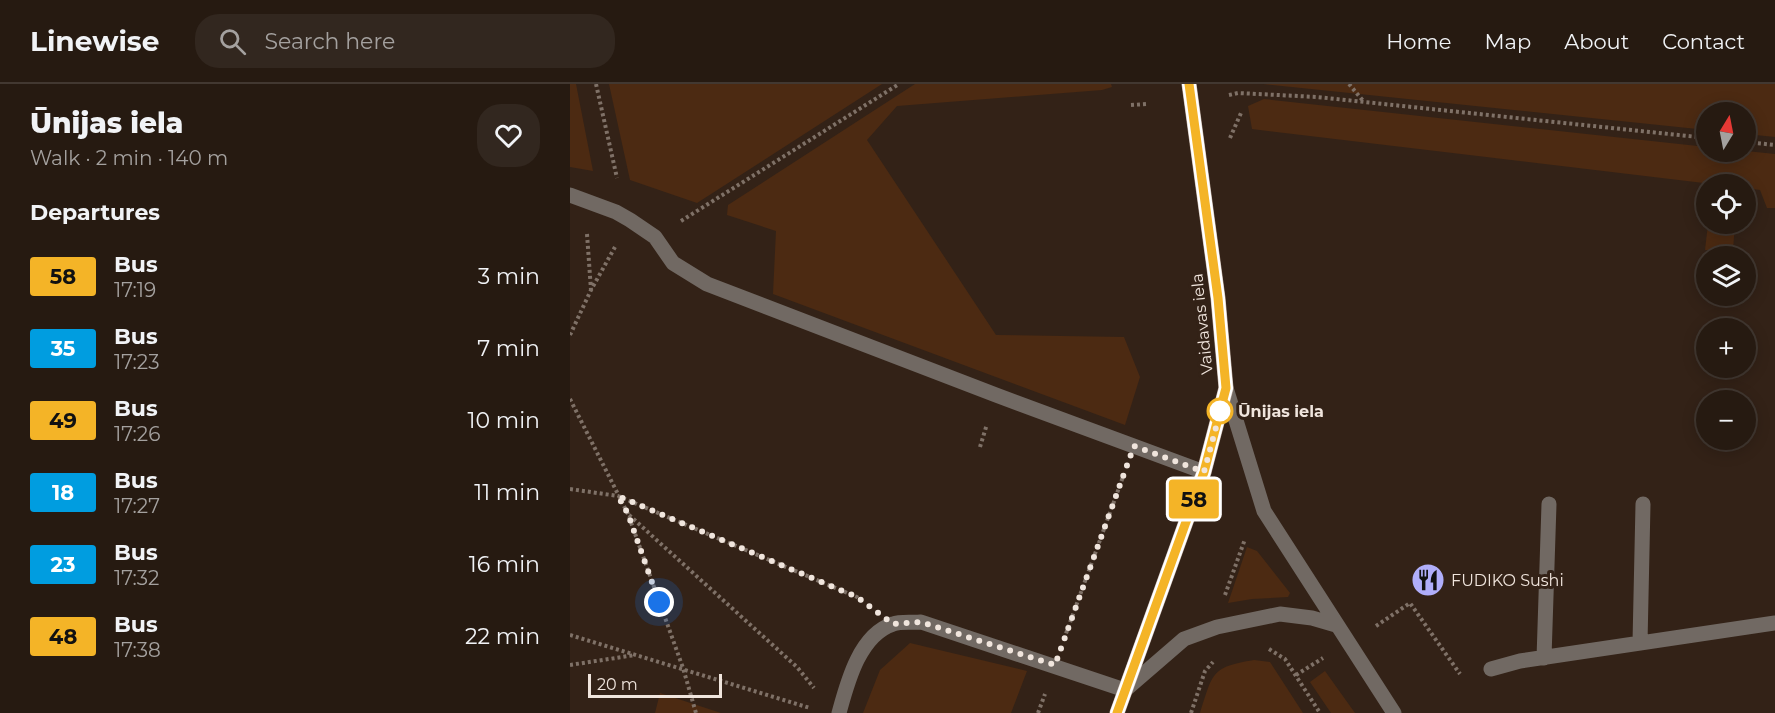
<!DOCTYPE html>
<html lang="en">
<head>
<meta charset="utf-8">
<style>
  body { margin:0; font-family:Montserrat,sans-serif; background:#32271f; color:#f1f3f6; height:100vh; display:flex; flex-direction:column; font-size:22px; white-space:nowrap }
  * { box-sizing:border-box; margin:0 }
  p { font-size:20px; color:#a4a19f }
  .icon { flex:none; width:33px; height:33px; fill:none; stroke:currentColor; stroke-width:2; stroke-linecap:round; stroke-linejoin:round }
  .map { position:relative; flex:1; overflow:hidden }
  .sheet { display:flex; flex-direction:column; background:#261a11; width:570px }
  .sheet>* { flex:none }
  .badge { padding:0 12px; border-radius:4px; font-size:21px; line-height:39px }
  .needle { width:39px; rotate:10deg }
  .tools { position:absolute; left:1126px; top:18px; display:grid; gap:12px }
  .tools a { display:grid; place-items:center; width:60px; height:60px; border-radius:50%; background:#261a11; box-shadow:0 3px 15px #0003,0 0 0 2px #423831; font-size:30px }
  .scale { position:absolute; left:18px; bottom:15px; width:134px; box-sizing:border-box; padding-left:6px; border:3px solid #f0e5dd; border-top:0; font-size:16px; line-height:21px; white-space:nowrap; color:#f0e5dd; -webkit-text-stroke:4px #332217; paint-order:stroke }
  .you { position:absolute; width:30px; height:30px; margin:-15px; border:4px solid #fff; border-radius:50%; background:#1a73e8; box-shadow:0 0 0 9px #1a73e833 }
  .map>.badge { position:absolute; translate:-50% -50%; box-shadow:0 0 0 3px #fff }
  h2 { padding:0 30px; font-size:22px; line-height:54px }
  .round { display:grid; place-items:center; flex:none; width:63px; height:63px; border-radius:24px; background:#32271f }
  .overview { display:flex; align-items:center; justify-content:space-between; height:102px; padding:0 30px }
  h1 { font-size:28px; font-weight:800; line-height:45px }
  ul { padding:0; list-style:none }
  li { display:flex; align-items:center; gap:18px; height:72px; padding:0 30px }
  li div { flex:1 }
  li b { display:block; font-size:22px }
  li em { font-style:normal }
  li .badge { min-width:66px; font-weight:700; text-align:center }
  header { display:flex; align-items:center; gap:36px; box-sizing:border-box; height:84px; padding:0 30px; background:#261a11; border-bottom:2px solid #423831 }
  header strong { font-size:28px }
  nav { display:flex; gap:33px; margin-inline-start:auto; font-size:21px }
  .search { width:420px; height:54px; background:#32271f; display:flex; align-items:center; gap:15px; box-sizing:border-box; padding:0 21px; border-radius:24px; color:#a4a19f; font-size:22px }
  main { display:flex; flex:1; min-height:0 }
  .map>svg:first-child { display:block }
</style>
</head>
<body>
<header>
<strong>Linewise</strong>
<div class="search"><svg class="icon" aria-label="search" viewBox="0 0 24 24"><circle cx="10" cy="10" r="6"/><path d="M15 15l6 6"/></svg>Search here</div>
<nav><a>Home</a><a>Map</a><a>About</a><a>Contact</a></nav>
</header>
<main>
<section class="sheet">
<div class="overview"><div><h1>Ūnijas iela</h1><p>Walk · 2 min · 140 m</p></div><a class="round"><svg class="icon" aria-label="heart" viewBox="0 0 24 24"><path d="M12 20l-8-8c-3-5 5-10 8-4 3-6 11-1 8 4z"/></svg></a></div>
<h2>Departures</h2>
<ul>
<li><span class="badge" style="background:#f4b427;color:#111">58</span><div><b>Bus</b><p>17:19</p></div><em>3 min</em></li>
<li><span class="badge" style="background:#009de0;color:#fff">35</span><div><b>Bus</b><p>17:23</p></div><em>7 min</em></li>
<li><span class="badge" style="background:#f4b427;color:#111">49</span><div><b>Bus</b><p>17:26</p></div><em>10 min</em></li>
<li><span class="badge" style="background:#009de0;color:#fff">18</span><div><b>Bus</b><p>17:27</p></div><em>11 min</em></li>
<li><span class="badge" style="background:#009de0;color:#fff">23</span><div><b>Bus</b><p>17:32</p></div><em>16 min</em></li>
<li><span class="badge" style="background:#f4b427;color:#111">48</span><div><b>Bus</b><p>17:38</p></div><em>22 min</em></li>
</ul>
</section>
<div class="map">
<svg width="1205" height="629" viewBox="0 0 1205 629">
  <rect width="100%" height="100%" fill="#332217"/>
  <path fill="#4c2a12" d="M 0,0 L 6,0 L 23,87 L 0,83 Z
    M 39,0 L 312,0 L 127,119 L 60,96 Z
    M 345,0 L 541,0 L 542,3 L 532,6 L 327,22 L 297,56 L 426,251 L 554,253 L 570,293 L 555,341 L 203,210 L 206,147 L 157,131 L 158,121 Z
    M 693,0 L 1205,0 L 1205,53 L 1176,50 L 1176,28 L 1137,28 L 1137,46 Z
    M 694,15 L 1137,63 L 1137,68 L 1176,67 L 1205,70 L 1205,124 L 1197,124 L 1190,106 L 1176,104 L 1176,100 L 1142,100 L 682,45 L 678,22 Z
    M 1138,140 L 1165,140 L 1163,166 L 1135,166 Z
    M 677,463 L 687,467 L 720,509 L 718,513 L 682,515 L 658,519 Z
    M 340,559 L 457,587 L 441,629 L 293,629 L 310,586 Z
    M 684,576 L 700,578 L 733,629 L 630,629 C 643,590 640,583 684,576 Z
    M 755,587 L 785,629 L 761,629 L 740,598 Z
    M 90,609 L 151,629 L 85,629 Z"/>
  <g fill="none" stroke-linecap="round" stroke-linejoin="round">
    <path stroke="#7f7167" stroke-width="4" stroke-dasharray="3 3" stroke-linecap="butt" d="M 26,0 L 47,94
      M 779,0 L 794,18
      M 659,11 L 668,9 L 747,13 L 1137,54
      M 561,21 L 577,20
      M 660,54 L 671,29
      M 1176,58 L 1205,61
      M 111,137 L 329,0
      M 17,150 L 21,206
      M 0,251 L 21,206 L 45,163
      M 0,315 L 58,430 L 113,584 L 126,629
      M 410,363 L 417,340
      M 0,405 L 48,412 L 287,513 L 294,519
      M 59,431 L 227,583 L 244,604
      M 655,511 L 675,455
      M 806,542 L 840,519 L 890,590
      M 0,551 L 240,624
      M 494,555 L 554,390
      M 699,565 L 715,575 L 750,629
      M 0,581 L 65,571
      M 726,591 L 753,574
      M 468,629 L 475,610
      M 621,629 L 635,587 L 643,578"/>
    <path stroke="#716963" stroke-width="15" d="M 0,111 L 46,128 L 60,136 L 85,153 L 103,179 L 137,200 L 426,311 L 634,388
      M 656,304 L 694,427 L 824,629
      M 1070,559 L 1073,420
      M 974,574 L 979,420
      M 921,585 L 950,577 L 1205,539
      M 269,629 C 277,600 289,551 323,540 C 331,537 343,539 351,538 L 555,606 L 614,555 L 647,543 L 710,530 L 742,534 L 766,541"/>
    <path stroke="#bdab9f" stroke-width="15" d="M 547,629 L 634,388 L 656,304 L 648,214 L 619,0"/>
  </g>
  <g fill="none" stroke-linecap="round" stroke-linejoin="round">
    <defs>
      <path id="line" d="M 547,629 L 634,388 L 656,304 L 648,214 L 619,0"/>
    </defs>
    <use href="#line" stroke="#fff" stroke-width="14"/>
    <use href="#line" stroke="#f4b427" stroke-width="9"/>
    <path stroke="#f0e5dd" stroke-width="6" stroke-dasharray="0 10.8" d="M 89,518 L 58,430 L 48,412 L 287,513 L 323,540 L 351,538 L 485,581 L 564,362 L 634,388 L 651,325 L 650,327"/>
  </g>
  <defs>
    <symbol id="restaurant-disc" viewBox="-11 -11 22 22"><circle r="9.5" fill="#b0aefa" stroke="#332217"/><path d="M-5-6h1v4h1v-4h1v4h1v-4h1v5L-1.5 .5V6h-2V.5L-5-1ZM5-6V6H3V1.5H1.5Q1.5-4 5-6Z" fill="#111"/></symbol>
  </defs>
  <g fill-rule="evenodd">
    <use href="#restaurant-disc" x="839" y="477" width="38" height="38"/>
  </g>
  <circle fill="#fff" stroke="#f4b427" stroke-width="3" cx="650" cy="327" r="12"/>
  <g text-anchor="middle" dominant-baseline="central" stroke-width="6" stroke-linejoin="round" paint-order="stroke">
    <g font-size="16" fill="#f0e5dd" stroke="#332217">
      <text transform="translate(632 240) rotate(-96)">Vaidavas iela</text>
    </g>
    <g font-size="16" font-weight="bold" fill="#f0e5dd" stroke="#332217" text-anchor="start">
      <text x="668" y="327">Ūnijas iela</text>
    </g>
    <g font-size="16" fill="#f0e5dd" stroke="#332217" text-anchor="start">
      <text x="881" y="496">FUDIKO Sushi</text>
    </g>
  </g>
</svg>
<div class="tools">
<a><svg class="needle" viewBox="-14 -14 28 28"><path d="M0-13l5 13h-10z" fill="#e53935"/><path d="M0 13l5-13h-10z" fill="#a4a19f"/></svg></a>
<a><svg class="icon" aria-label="locate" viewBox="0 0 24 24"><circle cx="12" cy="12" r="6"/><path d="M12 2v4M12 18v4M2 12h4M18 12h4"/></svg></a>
<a><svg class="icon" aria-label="layers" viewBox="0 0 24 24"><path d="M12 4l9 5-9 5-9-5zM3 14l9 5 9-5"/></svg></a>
<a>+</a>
<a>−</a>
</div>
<div class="scale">20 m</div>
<div class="you" style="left:89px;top:518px"></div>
<b class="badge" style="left:624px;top:415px;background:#f4b427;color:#111">58</b>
</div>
</main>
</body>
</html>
